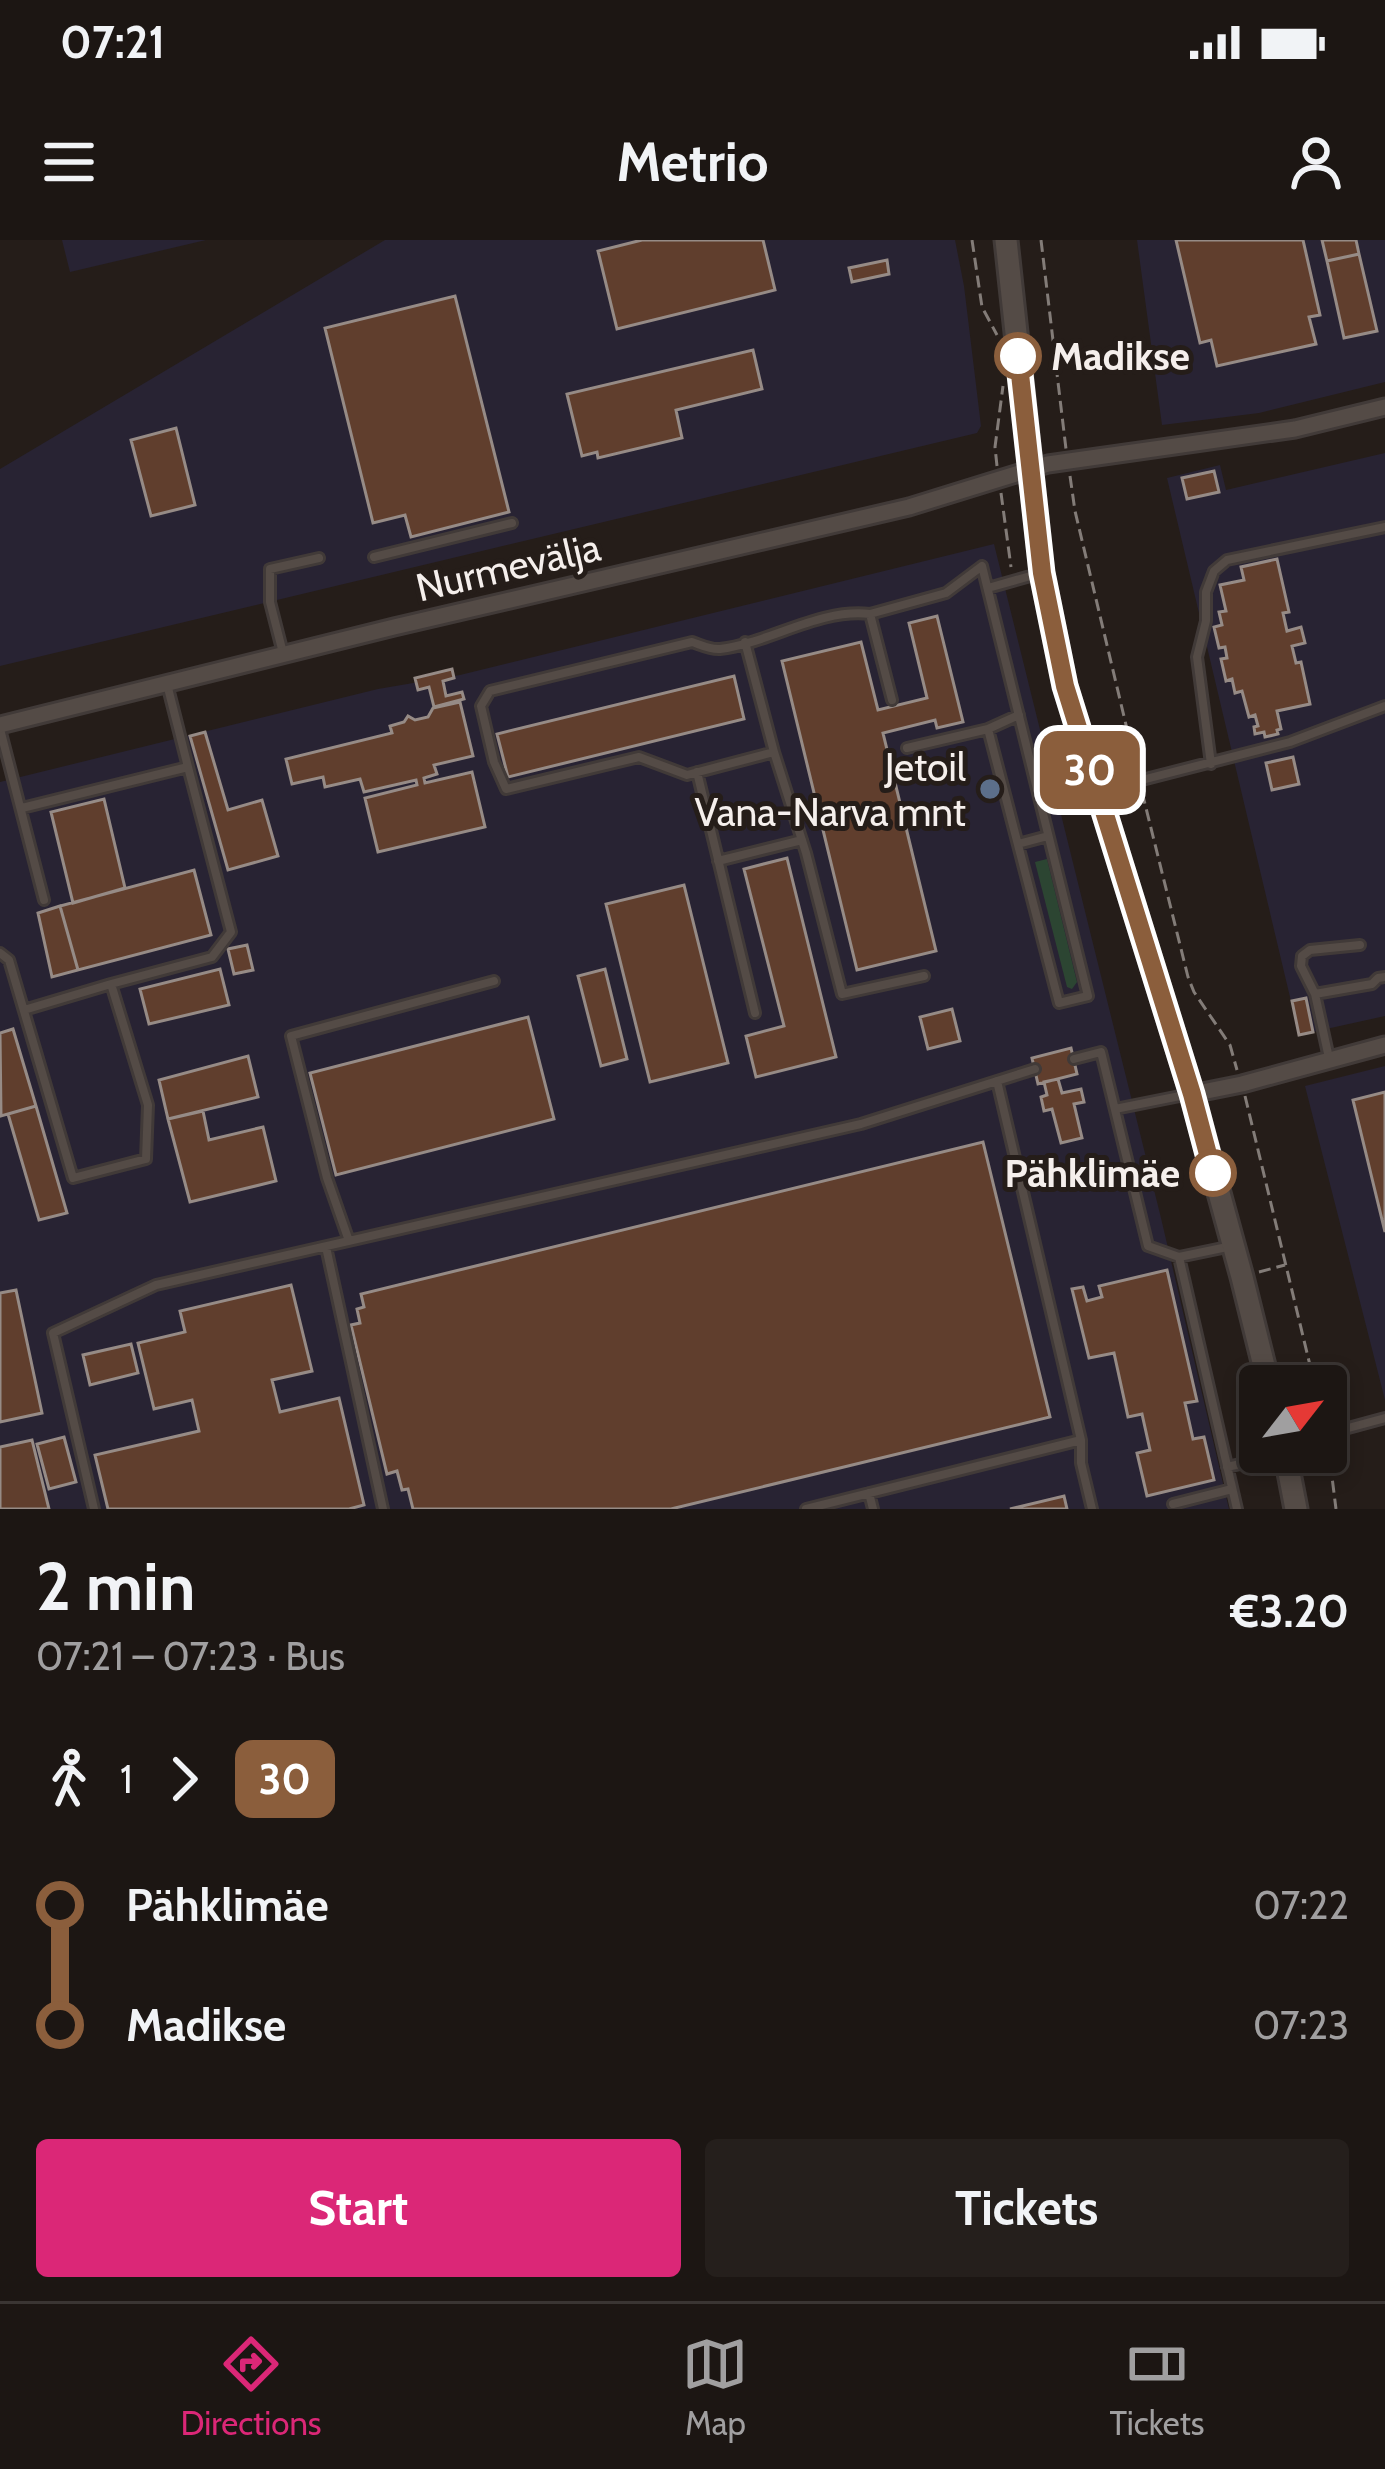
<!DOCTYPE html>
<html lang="en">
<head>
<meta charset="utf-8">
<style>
  body { margin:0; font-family:Cabin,sans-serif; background:#251f1c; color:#f1f3f6; height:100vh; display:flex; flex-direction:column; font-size:45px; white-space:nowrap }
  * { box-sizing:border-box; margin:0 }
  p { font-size:39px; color:#a09fa0 }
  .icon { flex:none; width:66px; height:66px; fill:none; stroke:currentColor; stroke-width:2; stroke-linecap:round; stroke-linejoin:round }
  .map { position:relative; height:1269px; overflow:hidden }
  .panel { display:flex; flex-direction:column; background:#1c1613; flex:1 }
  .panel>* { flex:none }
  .badge { padding:0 24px; border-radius:18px; font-size:42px; line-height:78px }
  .needle { width:78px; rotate:59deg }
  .buttons { position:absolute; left:1239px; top:1125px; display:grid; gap:24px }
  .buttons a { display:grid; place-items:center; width:108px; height:108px; border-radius:12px; background:#1c1613; box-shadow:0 6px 18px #0003,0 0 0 3px #3a3533; font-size:60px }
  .map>.badge { position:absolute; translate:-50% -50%; box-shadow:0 0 0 6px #fff }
  .legs { display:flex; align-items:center; gap:18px; height:132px; padding:0 36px; font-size:39px }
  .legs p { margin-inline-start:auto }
  .overview { display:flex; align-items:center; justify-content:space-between; height:204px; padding:0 36px }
  h1 { font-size:66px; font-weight:700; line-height:90px }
  .primary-button { display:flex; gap:24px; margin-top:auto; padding:24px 36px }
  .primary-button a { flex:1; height:138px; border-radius:12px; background:#db2777; color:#fff; font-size:48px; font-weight:700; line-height:138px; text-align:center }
  .primary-button a+a { background:#251f1c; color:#f1f3f6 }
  ul { padding:0 36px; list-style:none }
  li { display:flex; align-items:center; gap:42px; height:120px; font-size:45px }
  li i { display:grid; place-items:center; width:18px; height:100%; margin:0 15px; background:currentColor }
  li i::after { content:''; width:30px; height:30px; margin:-15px; border:9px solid; border-radius:50%; background:#1c1613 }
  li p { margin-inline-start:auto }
  li:first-child i { background:linear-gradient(#0000 50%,currentColor 0) }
  li:last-child i { background:linear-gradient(currentColor 50%,#0000 0) }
  .status { display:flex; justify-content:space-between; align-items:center; height:84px; padding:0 60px; background:#1c1613; direction:ltr }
  .status svg { height:33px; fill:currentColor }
  header { display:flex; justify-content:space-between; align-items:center; height:156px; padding:0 36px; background:#1c1613; font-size:54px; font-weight:700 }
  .menu { display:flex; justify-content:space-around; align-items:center; height:168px; border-top:3px solid #3a3533; background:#1c1613; font-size:33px; color:#a09fa0 }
  .menu a { display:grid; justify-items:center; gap:6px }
  .menu .on { color:#db2777 }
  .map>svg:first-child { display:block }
</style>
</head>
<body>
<div class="status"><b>07:21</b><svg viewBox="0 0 49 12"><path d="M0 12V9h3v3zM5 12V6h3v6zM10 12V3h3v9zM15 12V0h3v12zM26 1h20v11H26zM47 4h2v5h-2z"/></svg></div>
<header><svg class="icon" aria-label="menu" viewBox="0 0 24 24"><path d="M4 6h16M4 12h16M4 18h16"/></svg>Metrio<svg class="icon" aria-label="person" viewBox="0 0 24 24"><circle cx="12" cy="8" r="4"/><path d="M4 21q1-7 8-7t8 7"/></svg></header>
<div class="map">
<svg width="1385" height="1269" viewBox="0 0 1385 1269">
  <rect width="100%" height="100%" fill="#251d19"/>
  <path fill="#282333" d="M 62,0 L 206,0 L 70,32 Z
    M 385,0 L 955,0 L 964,46 L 981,186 L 977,193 L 0,426 L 0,229 Z
    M 1137,0 L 1385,0 L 1385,142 L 1259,173 L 1162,185 Z
    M 1385,213 L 1385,776 L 1299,795 L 1167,238 L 1220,225 L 1226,250 Z
    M 994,304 L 1161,978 L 1229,1269 L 0,1269 L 0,542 L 378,449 L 460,435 Z
    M 1385,826 L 1385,1160 L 1305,846 Z"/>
  <path fill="#2c4532" d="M 1047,619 L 1077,742 L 1072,749 L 1067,747 L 1035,622 Z"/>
  <path fill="#603e2d" stroke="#968b86" stroke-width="3" d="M 642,0 L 763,0 L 775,50 L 617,89 L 598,11 Z
    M 1176,0 L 1303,0 L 1320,75 L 1309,77 L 1316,104 L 1217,126 L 1211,100 L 1200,103 Z
    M 1322,0 L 1356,0 L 1359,14 L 1327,21 Z
    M 1359,14 L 1377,91 L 1344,98 L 1327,21 Z
    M 887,20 L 889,34 L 852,42 L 849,28 Z
    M 455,56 L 509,272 L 411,297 L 405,275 L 373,283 L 325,88 Z
    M 753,110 L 762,149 L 676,170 L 682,198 L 598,218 L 597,212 L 582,216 L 567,154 Z
    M 176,188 L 195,265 L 151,276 L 131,200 Z
    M 1214,231 L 1219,252 L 1187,259 L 1182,238 Z
    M 1277,319 L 1289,372 L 1283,373 L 1287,391 L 1301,387 L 1305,403 L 1292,406 L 1296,423 L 1301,422 L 1310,464 L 1277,471 L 1281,489 L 1277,490 L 1278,494 L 1265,497 L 1264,492 L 1255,494 L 1254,487 L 1258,486 L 1255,475 L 1249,477 L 1242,451 L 1235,453 L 1232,439 L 1226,441 L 1221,419 L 1227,418 L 1225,407 L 1219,408 L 1214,387 L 1222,385 L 1219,372 L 1226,371 L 1220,345 L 1244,340 L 1241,327 Z
    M 937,376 L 963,482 L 937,488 L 935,480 L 883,493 L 936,711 L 857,730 L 782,421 L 861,402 L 878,470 L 927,458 L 909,383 Z
    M 452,429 L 454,438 L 443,441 L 446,456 L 462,452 L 464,459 L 434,467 L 429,447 L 418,450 L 415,438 Z
    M 734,436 L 744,479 L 508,537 L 497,494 Z
    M 460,462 L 473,516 L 434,525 L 437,534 L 424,538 L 425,543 L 472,532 L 485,587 L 378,612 L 365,558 L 417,545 L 416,540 L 364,552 L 360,539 L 325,547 L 323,537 L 292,544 L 286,519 L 392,493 L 390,486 L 404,482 L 408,476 L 415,480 L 428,477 L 433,468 Z
    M 205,492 L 228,570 L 262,560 L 278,616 L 228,630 L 190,496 Z
    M 1293,517 L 1299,544 L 1272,550 L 1266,523 Z
    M 104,559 L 125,648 L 73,663 L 51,572 Z
    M 787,618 L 836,817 L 756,837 L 746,796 L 784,786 L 744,629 Z
    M 194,630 L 211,695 L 78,730 L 60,666 Z
    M 684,645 L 728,823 L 650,842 L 606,664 Z
    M 60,666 L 78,730 L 52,737 L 38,673 Z
    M 247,705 L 253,730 L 234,734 L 228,709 Z
    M 220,729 L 229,765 L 149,784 L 140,749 Z
    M 605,729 L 627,819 L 601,826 L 578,736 Z
    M 1306,758 L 1313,792 L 1299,795 L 1292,761 Z
    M 952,769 L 960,801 L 928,809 L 920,777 Z
    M 528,777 L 554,879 L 336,935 L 310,833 Z
    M 13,789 L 36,866 L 1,876 L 0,793 Z
    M 1071,808 L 1077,834 L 1038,844 L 1032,818 Z
    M 248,816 L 258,857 L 168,879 L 159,840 Z
    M 1058,839 L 1062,853 L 1081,849 L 1084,862 L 1074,864 L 1082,898 L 1061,903 L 1052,869 L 1044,871 L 1041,857 L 1047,855 L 1044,842 Z
    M 1385,852 L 1385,992 L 1353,860 Z
    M 36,866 L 67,973 L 39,980 L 8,874 Z
    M 203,871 L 209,900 L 263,887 L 276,941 L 190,962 L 168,879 Z
    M 983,902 L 1050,1177 L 671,1269 L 413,1269 L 408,1249 L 402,1250 L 397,1231 L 387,1234 L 351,1085 L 360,1083 L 357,1069 L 364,1067 L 361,1054 Z
    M 1167,1030 L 1197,1161 L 1185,1163 L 1193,1199 L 1204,1197 L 1214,1240 L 1147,1256 L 1137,1213 L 1150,1210 L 1142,1174 L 1128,1177 L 1114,1113 L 1089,1118 L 1072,1049 L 1083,1047 L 1087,1061 L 1102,1057 L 1099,1046 Z
    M 291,1045 L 312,1131 L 272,1140 L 280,1172 L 339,1158 L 364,1265 L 349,1269 L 108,1269 L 95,1215 L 199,1191 L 192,1160 L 154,1169 L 138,1103 L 185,1092 L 180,1071 Z
    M 16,1050 L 42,1173 L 0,1182 L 0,1053 Z
    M 131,1104 L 138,1133 L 90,1145 L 83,1115 Z
    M 64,1197 L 76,1242 L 49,1249 L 37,1204 Z
    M 32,1200 L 49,1269 L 0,1269 L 0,1207 Z
    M 1064,1256 L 1067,1269 L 1010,1269 Z"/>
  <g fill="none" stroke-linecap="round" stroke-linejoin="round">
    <defs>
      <path id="lane" d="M 374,317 L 512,283
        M 988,348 L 1041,333
        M 745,402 L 774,512 L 687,535 L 639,517 L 506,549 L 494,522 L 481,466 L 490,451 L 692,402 C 701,405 711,410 720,409 C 770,403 819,368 870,374
        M 283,413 L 270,362 L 270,329 L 319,318
        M 892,460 L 870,374 L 946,353 L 982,326 C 1018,469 1052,613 1088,756 L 1059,763 L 988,489 L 1019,475
        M 0,489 L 44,660
        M 907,508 L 988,489
        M 774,512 L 806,613 L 842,754 L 924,736
        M 1211,524 L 1197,417 L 1206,381 L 1206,352 L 1214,331 L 1227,320 L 1385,287
        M 697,532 L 755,773
        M 1099,551 L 1290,502 L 1385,466
        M 22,568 L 188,527 L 167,444
        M 1018,604 L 1048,596
        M 718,621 L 802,600
        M 0,713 L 9,720 L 73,938 L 146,919 L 148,865 L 111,744 L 212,717 L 231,692 L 188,527
        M 1315,754 L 1301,726 L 1302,716 L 1310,710 L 1360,705
        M 24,770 L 111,744
        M 1329,818 L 1315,754 L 1372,744 L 1378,738 L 1385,737
        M 1074,819 L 1101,812 L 1148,1006 L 1179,1017 L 1232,1006
        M 1115,869 L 1190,854
        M 349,1001 L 327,938 L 291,796 L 494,741
        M 326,1007 L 383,1269
        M 1179,1017 L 1237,1269
        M 1326,1194 L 1385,1178
        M 1081,1200 L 1081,1223 L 1092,1269
        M 1227,1227 L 1284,1214
        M 869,1253 L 873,1269
        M 1173,1264 L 1232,1249
        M 94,1269 L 53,1093 L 156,1045 L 861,884 L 1035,829
        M 806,1269 L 1081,1200 L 997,841"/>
      <path id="street" d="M 0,485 L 394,387 L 909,267 L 1048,224 L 1295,189 L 1385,167
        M 1192,854 L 1242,844 L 1385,805"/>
      <path id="secondary" d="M 1006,0 L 1042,333 L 1065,446 L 1192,854 L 1242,1037 L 1269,1146
        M 1285,1212 L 1296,1269"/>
    </defs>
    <use href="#lane" stroke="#413a38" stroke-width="14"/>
    <use href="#street" stroke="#413a38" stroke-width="21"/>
    <use href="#secondary" stroke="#413a38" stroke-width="27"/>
    <path stroke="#837c78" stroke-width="3" stroke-dasharray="12 6" stroke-linecap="butt" d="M 972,0 L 982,67 L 997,95
      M 1041,0 L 1066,209
      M 997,226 L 995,207 L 1003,146
      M 1070,236 L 1075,271 L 1137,531
      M 1001,253 L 1011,327
      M 1142,552 L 1188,737 L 1194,752 L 1230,805 L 1237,830
      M 1245,856 L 1315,1146
      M 1259,1032 L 1285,1025
      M 1328,1205 L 1336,1269"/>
    <use href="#lane" stroke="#544b46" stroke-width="8"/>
    <use href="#street" stroke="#544b46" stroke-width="15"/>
    <use href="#secondary" stroke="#544b46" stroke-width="21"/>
  </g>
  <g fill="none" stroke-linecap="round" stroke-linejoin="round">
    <defs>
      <path id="line-1" d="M 1018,116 L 1042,333 L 1065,446 L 1192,854 L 1213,933"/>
    </defs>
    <use href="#line-1" stroke="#fff" stroke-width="27"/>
    <use href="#line-1" stroke="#8b5e3c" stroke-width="18"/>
  </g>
  <g fill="#fff" stroke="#8b5e3c" stroke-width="6">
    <circle cx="1018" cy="116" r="21"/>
    <circle cx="1213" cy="933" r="21"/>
  </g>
  <circle fill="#5c6f8a" stroke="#251d19" stroke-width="4.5" cx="990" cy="549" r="12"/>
  <g text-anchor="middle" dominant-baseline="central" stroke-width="10" stroke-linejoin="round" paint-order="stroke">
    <g font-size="39" font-weight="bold" fill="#f5efec" stroke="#251d19" text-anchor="start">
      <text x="1051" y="116">Madikse</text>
      <text x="1180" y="933" text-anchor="end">Pähklimäe</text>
    </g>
    <g font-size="39" fill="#f5efec" stroke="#251d19">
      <text transform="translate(508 327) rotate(-13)">Nurmevälja</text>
    </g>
    <g font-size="39" fill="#f5efec" stroke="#251d19" text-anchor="end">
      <text x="966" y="527">Jetoil<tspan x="966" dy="45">Vana-Narva mnt</tspan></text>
    </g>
  </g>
</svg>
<div class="buttons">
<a><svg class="needle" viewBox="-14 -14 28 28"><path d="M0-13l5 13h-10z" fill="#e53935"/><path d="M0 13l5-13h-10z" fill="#a09fa0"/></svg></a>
</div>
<b class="badge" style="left:1090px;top:530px;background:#8b5e3c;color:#fff">30</b>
</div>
<section class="panel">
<div class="overview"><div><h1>2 min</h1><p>07:21 – 07:23 · Bus</p></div><b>€3.20</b></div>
<div class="legs"><svg class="icon" aria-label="walk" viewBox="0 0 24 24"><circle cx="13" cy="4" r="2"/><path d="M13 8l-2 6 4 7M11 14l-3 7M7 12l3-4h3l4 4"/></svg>1<svg class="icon" aria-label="forward" viewBox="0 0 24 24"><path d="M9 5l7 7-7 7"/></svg><b class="badge" style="background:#8b5e3c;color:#fff">30</b></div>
<ul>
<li><i style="color:#8b5e3c"></i><b>Pähklimäe</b><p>07:22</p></li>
<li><i style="color:#8b5e3c"></i><b>Madikse</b><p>07:23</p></li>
</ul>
<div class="primary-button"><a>Start</a><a>Tickets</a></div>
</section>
<nav class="menu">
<a class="on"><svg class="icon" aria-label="directions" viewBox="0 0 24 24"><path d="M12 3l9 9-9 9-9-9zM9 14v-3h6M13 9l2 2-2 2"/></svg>Directions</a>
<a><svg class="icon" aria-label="map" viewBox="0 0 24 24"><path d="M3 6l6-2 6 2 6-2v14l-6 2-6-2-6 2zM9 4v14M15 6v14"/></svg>Map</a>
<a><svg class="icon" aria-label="tickets" viewBox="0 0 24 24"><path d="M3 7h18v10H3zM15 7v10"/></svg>Tickets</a>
</nav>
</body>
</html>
